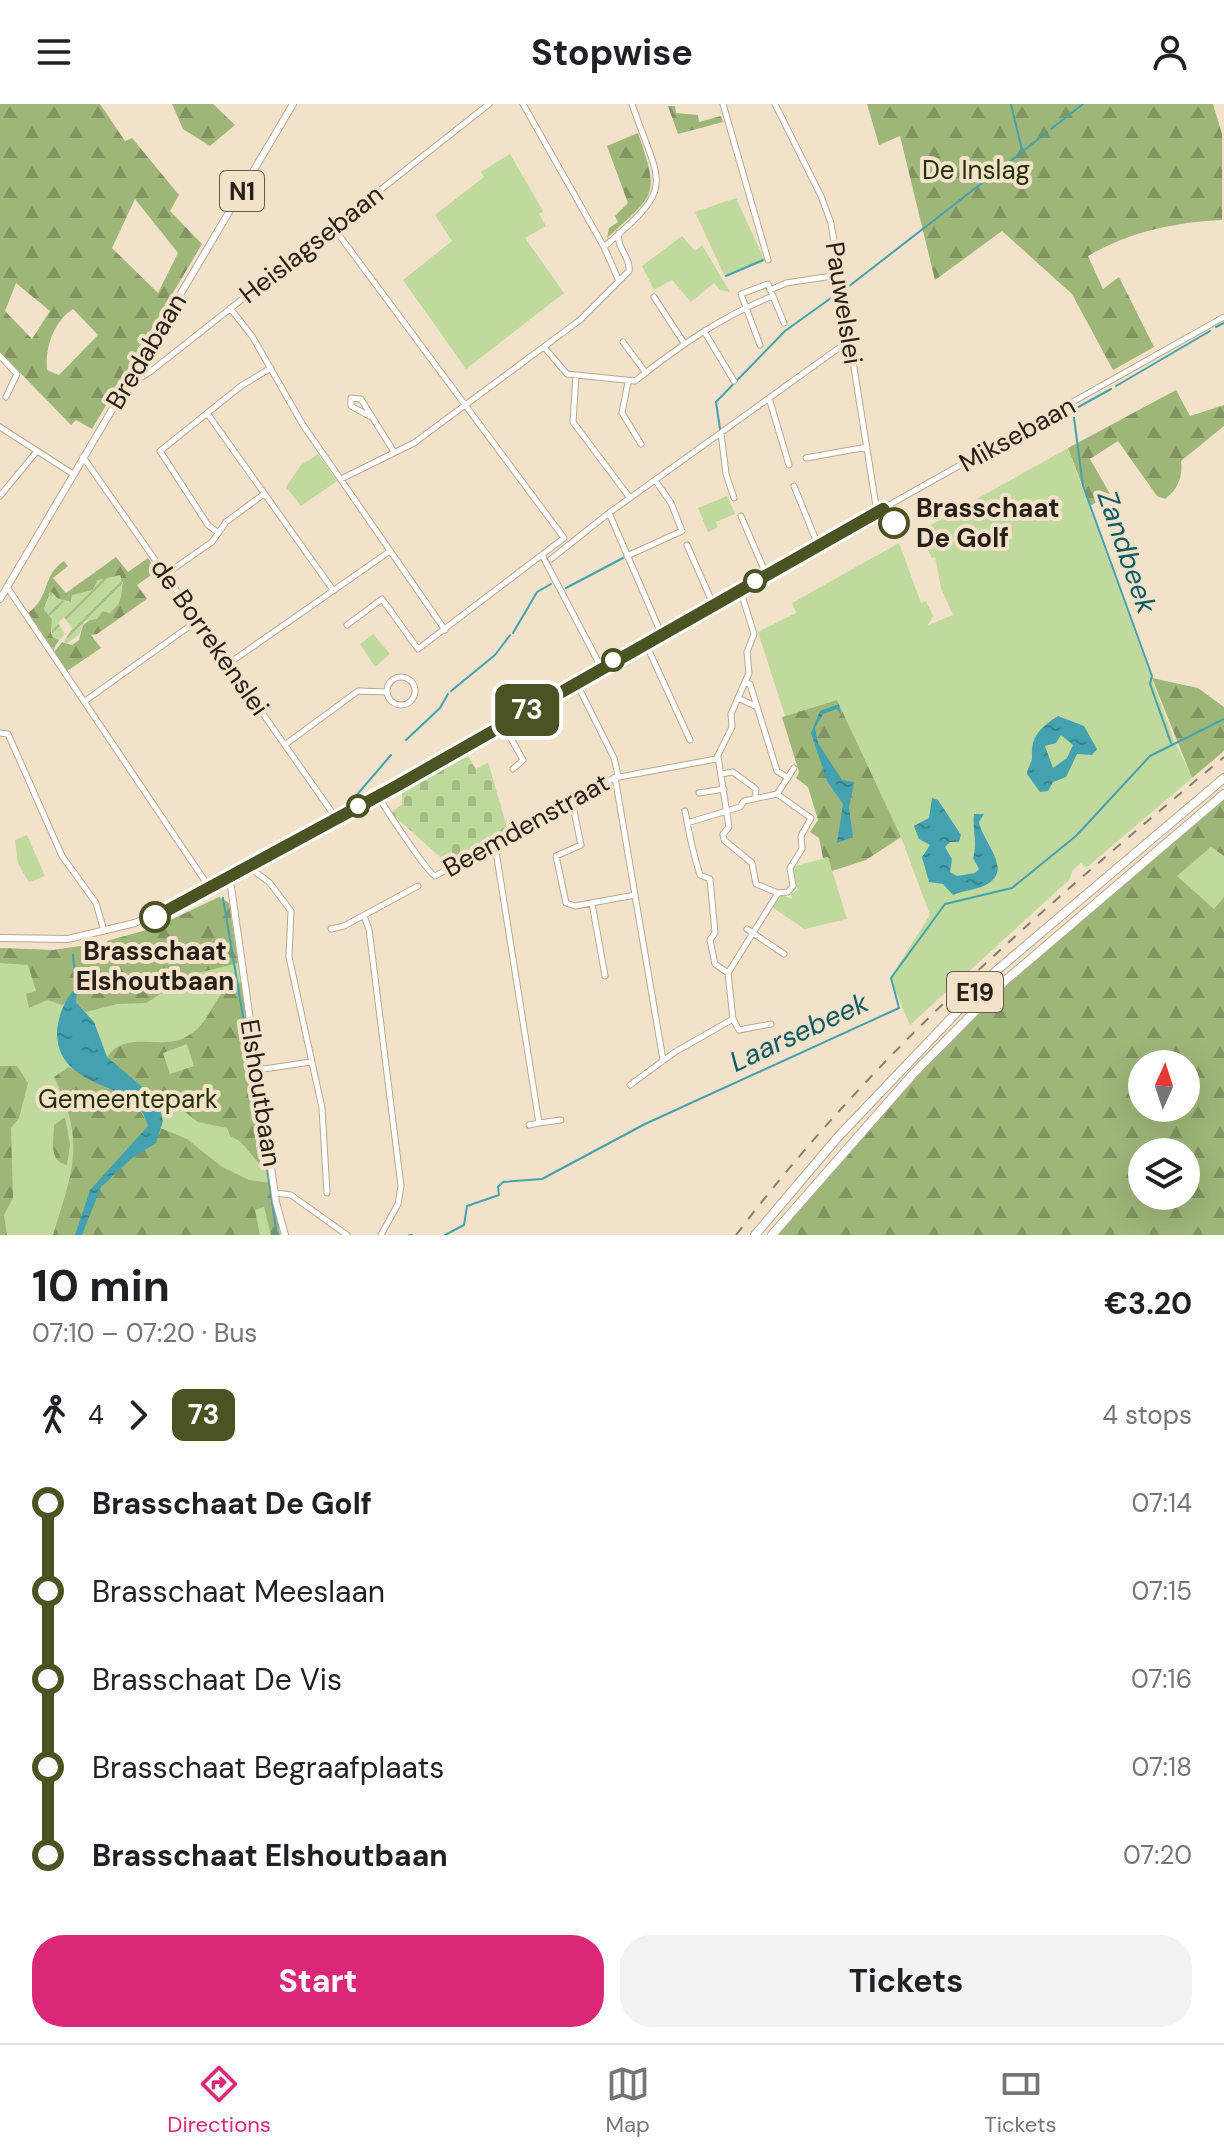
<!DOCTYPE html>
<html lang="en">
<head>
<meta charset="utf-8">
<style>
  body { margin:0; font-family:"DM Sans",sans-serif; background:#f2f2f2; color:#202124; height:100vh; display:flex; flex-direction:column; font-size:30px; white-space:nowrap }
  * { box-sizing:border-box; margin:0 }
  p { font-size:26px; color:#757577 }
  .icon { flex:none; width:44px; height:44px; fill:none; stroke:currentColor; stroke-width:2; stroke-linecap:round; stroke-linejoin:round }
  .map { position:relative; height:1131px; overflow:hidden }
  .sheet { display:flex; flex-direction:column; background:#fff; flex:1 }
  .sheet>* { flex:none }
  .badge { padding:0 16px; border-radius:12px; font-size:28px; line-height:52px }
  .needle { width:52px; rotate:3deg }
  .fabs { position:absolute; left:1128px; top:946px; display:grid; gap:16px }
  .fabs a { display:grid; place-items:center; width:72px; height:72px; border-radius:50%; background:#fff; box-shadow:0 8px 32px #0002; font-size:40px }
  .map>.badge { position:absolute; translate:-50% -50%; box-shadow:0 0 0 4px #fff }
  .legs { display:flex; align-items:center; gap:12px; height:88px; padding:0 32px; font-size:26px }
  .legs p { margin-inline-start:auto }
  .overview { display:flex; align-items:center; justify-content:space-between; height:136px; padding:0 32px }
  h1 { font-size:44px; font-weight:700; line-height:60px }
  .action { display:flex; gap:16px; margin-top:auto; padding:16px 32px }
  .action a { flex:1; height:92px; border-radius:32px; background:#db2777; color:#fff; font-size:32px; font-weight:700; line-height:92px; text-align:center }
  .action a+a { background:#f2f2f2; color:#202124 }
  ul { padding:0 32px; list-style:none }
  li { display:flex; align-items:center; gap:28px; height:88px; font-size:30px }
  li i { display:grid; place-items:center; width:12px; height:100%; margin:0 10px; background:currentColor }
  li i::after { content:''; width:20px; height:20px; margin:-10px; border:6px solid; border-radius:50%; background:#fff }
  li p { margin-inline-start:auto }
  li:first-child i { background:linear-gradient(#0000 50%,currentColor 0) }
  li:last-child i { background:linear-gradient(currentColor 50%,#0000 0) }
  header { display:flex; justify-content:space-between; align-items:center; height:104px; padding:0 32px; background:#fff; font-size:36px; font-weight:700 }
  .dock { display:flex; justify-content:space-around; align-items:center; height:112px; border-top:2px solid #e0e0e0; background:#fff; font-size:22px; color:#757577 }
  .dock a { display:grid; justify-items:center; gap:4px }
  .dock .current { color:#db2777 }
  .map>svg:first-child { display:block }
</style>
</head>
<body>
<header><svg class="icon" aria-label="menu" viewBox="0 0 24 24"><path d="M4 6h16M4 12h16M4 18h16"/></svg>Stopwise<svg class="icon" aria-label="person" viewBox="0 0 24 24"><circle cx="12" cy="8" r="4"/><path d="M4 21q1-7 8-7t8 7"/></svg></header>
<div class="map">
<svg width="1224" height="1131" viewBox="0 0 1224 1131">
  <defs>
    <pattern id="forest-firs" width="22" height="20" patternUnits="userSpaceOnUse" patternTransform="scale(2)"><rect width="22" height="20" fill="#9eb678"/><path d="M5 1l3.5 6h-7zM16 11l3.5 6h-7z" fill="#819461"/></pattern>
    <pattern id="cemetery-stones" width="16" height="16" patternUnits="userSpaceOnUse" patternTransform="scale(2)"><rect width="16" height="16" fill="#c0d99c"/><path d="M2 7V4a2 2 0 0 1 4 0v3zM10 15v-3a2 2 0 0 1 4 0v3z" fill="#a5ba86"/></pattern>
    <pattern id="garden-furrows" width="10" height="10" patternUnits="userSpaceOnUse" patternTransform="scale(2)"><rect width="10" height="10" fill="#c0d99c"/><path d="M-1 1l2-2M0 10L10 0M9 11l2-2" fill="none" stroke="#a5ba86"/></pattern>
    <pattern id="water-ripples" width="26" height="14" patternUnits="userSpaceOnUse" patternTransform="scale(2)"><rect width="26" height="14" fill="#44a1b0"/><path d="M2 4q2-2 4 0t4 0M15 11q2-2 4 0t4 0" fill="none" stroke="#39838e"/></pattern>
  </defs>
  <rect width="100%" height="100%" fill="#f2e2ca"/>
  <path fill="#c0d99c" d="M 510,50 L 543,107 L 539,110 L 546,122 L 525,134 L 564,189 L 466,265 L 403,176 L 452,137 L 435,111 L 484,73 L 481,68 Z
    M 736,94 L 765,157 L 725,173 L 695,108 Z
    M 682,132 L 695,147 L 702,141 L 730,188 L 720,186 L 714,179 L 691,198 L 672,176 L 654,186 L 642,162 Z
    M 1068,344 L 1174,636 L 1192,674 L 1086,764 L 1081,759 L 1072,767 L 1070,775 L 910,921 L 890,874 L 930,811 L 901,733 L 837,596 L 785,612 L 758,528 L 796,509 L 792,499 L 899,439 L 921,499 L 926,497 L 933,512 L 928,521 L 953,511 L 941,484 L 935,453 L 932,454 L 918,428 Z
    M 318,350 L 337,377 L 301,402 L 286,383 L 301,361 Z
    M 727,392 L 735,410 L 716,418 L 718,423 L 708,428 L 698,404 Z
    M 373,530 L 390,550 L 375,563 L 360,540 Z
    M 27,731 L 45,772 L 29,778 L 18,760 L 15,736 Z
    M 1211,743 L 1224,752 L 1224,793 L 1215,806 L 1176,772 Z
    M 828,753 L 847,815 L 804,825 L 772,803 L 780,790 L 792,795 L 791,789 L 799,785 L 795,782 L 792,763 Z
    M 219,793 L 229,799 L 280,1131 L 0,1131 L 0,844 L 53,846 L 95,840 L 96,853 L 110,855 L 107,837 L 154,824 Z"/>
  <path fill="url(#forest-firs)" fill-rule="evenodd" d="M 0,0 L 100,0 L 125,37 L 132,34 L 179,91 L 170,107 L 202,140 L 92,325 L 76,316 L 71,321 L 0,248 ZM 135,95 L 178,149 L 158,189 L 112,144 ZM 16,179 L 50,207 L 32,235 L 5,207 ZM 73,205 L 98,231 L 59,271 L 47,266 C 45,243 54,217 73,205 Z
    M 172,0 L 213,0 L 235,21 L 210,42 L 183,25 Z
    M 867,0 L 1213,0 L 1222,30 L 1222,116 C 1175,118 1129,128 1088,152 L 1103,185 L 1119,173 L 1154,243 L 1113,266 L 1072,190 L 1002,127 L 935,176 L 900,32 L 879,41 Z
    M 668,2 L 675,2 L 676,9 L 698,11 L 699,18 L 721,12 L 723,18 L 678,30 Z
    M 638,29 C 660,93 656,89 607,134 L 609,124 L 618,118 L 615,112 L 628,99 L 607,42 Z
    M 1176,286 L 1190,312 L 1224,301 L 1224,322 L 1181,357 C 1183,373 1178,385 1165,395 L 1157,392 L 1118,337 L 1090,355 L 1110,390 L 1090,402 L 1068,344 Z
    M 116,453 L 128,468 L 148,454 L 157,467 L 137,481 L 147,495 L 97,530 L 91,531 L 101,544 L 67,567 L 54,548 L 62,538 L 72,541 L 79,536 L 83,521 L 119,494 L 123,478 L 98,476 L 93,486 L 72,492 L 71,498 L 58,495 L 50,488 L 44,505 L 52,515 L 51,530 L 59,536 L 53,546 L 28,509 C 50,494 42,471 64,457 L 68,462 L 53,474 L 66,489 Z
    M 1152,574 L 1198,584 L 1224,603 L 1224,647 L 1192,674 Z
    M 837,596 L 901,733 L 866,756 L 832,767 L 828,753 L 823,754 L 819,734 L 810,728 L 818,716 L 808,683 L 796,674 L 799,668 L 782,613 Z
    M 1224,695 L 1224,752 L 1211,743 L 1177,772 L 1214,805 L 1224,793 L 1224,1131 L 778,1131 L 916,973 L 1009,879 ZM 1142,960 L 1186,960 L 1186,1004 L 1142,1004 ZM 1142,1048 L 1186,1048 L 1186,1092 L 1142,1092 Z
    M 219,793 L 229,799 L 238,859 L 190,871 L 146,899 L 117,900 L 86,908 L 76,898 L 78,883 L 63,901 L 47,896 L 29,904 L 26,890 L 36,887 L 28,861 L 0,859 L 0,844 L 53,846 L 95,840 L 96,853 L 110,855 L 107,837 L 154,824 Z
    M 241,878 L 269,1062 L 262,1063 L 240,1037 L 230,1032 L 227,1024 L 198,1018 L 171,997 L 152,992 L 107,953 C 126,926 159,946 184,934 C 207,923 212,899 228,881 ZM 187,940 L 194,962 L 170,970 L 163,949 Z
    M 0,962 L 17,962 L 28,979 L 19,1014 L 11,1024 L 13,1094 L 4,1111 L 7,1131 L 0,1131 Z
    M 69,963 L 120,991 L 139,1005 L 148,1019 L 187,1035 L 222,1063 L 249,1076 L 272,1079 L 280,1131 L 271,1131 L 264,1103 L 255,1106 L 260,1131 L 53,1131 C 73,1066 86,1038 54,973 Z
    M 65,1013 L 70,1040 L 67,1061 C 48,1057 54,1037 54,1021 Z"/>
  <path fill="url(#cemetery-stones)" d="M 466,649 L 476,665 L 488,658 L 508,727 L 448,760 L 391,709 L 402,700 L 402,686 Z"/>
  <path fill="url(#garden-furrows)" d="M 120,471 C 125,482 121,503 111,510 L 103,507 L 97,515 L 85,517 L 79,531 L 66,540 L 64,538 L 72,524 L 64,513 L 58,519 L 65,530 L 59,536 L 52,533 L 52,515 L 44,505 L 51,487 L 58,495 L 71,498 L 72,491 L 93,486 L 98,476 Z"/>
  <path fill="url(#water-ripples)" fill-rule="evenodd" d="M 839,600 L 841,610 L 837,605 L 823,610 L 815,624 L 818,639 L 842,676 L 854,678 L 849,704 L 853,733 L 837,739 L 843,700 L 827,677 L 811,629 L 820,607 Z
    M 1058,612 L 1084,622 L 1097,645 L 1092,651 L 1077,650 L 1066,673 L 1053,678 L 1048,687 L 1040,688 L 1027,670 C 1027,663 1033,658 1032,652 C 1031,632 1041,623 1058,612 ZM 1061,631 L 1073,641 L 1067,654 L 1053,664 L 1045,642 L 1056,639 Z
    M 932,694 L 938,696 L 961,731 L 959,738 L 950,738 L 945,743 L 952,755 L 950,768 L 957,772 L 975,769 L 979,765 L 973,754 C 978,739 972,725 974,710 L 984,710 L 979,718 C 982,737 1012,764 989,779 C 979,786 964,786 953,791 L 943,780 L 929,778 L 922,753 L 930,741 L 919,735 L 914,722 L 929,714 Z
    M 78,882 L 76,898 L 94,918 L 107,953 L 147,987 L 159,1002 L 163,1017 L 156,1039 L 131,1055 L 101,1083 L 82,1131 L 75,1131 L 90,1086 L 148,1022 C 137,974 59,989 57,930 C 57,914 65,893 78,882 Z"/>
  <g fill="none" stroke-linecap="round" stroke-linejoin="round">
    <path stroke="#44a1b0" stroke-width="2" d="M 1011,0 L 1022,46
      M 1051,25 L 1083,0
      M 988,75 L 1047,28
      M 726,172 L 763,156
      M 848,183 L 982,79
      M 1216,223 L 1224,219
      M 1116,282 L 1210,227
      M 1111,285 L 1073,306 L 1083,382 L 1152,572 L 1150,580 L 1171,639
      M 720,325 L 716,298 L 785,227 L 838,189
      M 566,484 L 623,454
      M 513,529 L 537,488 L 551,480
      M 451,587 L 495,551 L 510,531
      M 406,636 L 440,604 L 448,590
      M 337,707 L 349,700 L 391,651
      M 213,773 L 327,712
      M 223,794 L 247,936
      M 73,851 L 76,883
      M 248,939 L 277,1131
      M 409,1131 L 412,1131
      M 445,1131 L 464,1121 L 467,1102 L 499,1091 L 498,1083 L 503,1078 L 542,1075 L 645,1020 L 899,904 L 891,874 L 945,800 L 1012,784 L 1076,732 L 1150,652 L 1224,615"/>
    <defs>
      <path id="minor" d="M 523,0 L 604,143
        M 723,0 L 768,156
        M 775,0 L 821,92 L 831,119 L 877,408
        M 333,123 L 564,434
        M 619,177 L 604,143 C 677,80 661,85 632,0
        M 770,186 L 786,179 L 839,171
        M 654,193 L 684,239
        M 230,204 L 252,232 L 303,321 L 445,526
        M 704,227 L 734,277
        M 623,238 L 646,269
        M 760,241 L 741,190 L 768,180 L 784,219
        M 544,243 L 567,270 L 635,277 C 678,243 722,212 773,192
        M 0,252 L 17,270 L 6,293
        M 132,270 L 142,273 L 150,268 L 489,0
        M 576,271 L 573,318 L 630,394
        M 628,278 L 622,309 L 641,340
        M 769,294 L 789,361
        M 207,309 L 333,486
        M 371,313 L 351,302 L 351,294 L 361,295 L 394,348
        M 0,323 L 73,370
        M 721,329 L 726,370 L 734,394
        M 83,353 L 336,714
        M 806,354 L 867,343
        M 341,375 L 414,339 L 580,216 L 629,167 C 631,153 616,144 619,129
        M 794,382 L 818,441
        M 0,392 L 37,347
        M 609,409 L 661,529
        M 741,412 L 766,470
        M 217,428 L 208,421 L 160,347 L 241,282 L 271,264
        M 687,441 L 713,500
        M 542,451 L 601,563
        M 627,452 L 682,427 L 671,399 L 655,376
        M 551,455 L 609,409 L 850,236
        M 166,470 L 212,438 L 226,418 L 264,390
        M 7,483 L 209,783
        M 347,521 L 382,495 L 418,545 L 564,434
        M 645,538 L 690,636
        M 228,560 L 390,447
        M387 587a14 14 0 1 1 28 0a14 14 0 1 1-28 0Z
        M 576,578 L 614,654 L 618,671
        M 745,578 L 750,580 L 777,667 L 788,674
        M 738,594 L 755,602
        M 85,597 L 198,516
        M 503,620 L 523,656 L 513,665
        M 0,629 L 8,630 L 62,752 L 96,799 L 104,827
        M 286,640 L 358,587 L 387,588
        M 718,653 L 729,723 L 723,730 L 724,736 L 752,759 L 756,780 L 778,789 L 788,788 L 793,782 L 790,764 L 802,745 L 801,732 L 811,714 L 777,690
        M 721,670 L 733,668 L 756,685 L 755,694
        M 615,673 L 663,956
        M 699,689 L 724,685
        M 377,690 C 384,703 427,768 435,772 L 614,674 L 716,655 L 732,623 L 731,610 L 749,569 L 747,548 L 754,530 L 740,485
        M 572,697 L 581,741 L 556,752 L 566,799 L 575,802 L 635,791
        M 360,702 L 379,694 L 645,538 L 1224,213
        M 685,707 C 689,730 693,749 700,771 L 710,775 L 715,829 L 710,836 L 715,860 L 728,869 L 733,915
        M 687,719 L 740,703 L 744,697 L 777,690 L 794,664
        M 495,741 L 539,1019 L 529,1021
        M 247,762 L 269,778 L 291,807 L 289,853 L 322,1004 L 327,1089
        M 235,770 L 392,684
        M 592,799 L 605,872
        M 364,812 L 369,825 L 401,1082 L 398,1100 L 381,1131
        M 331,825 L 344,822 L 418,782
        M 747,825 L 784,850
        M 728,869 L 778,789
        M 733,915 L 739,926 L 771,920
        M 257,966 L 311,958
        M 630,981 L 675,948 L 733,915
        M 539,1019 L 561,1016
        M 276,1089 L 291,1091 L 347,1131"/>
      <path id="major" d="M 0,495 L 293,0
        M 225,772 L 231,783 L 276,1098 L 285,1131
        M 172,804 L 184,801 L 232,775 L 235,770
        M 0,834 L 68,835 L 135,819 L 235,770"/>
      <path id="highway" d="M 755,1131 L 838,1033 L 996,867 L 1224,674
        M 772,1131 L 913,970 L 1006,876 L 1224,690"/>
    </defs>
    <use href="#minor" stroke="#b8a891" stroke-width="7"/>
    <use href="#major" stroke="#b8a891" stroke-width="8"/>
    <use href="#highway" stroke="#b8a891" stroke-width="10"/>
    <use href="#minor" stroke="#fff" stroke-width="5"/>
    <use href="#major" stroke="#fff" stroke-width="6"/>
    <use href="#highway" stroke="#fff" stroke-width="8"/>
    <path stroke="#887d6d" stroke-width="2" stroke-dasharray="10 10" stroke-linecap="butt" d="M 736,1131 C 879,943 1044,803 1224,653"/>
  </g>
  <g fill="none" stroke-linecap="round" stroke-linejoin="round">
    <defs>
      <path id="line-1" d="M 155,813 L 393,684 L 883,405 L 894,419"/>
    </defs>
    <use href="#line-1" stroke="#fff" stroke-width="18"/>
    <use href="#line-1" stroke="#4a5321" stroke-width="12"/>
  </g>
  <g fill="#fff" stroke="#4a5321" stroke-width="4">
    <circle cx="894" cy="419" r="14"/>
    <circle cx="755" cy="477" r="10"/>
    <circle cx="613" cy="556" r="10"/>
    <circle cx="358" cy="702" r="10"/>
    <circle cx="155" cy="813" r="14"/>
  </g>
  <g text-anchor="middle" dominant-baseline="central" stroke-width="8" stroke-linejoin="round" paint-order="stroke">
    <g fill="#f2e2ca" stroke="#635a4d" stroke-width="2">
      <rect x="220" y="67" width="44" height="40" rx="6"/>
      <rect x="947" y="868" width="56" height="40" rx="6"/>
    </g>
    <g font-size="24" font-weight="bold" fill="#262017">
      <text x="242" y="87">N1</text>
      <text x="975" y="888">E19</text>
    </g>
    <g font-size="26" fill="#233102" stroke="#f2e2ca">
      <text x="976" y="66">De Inslag</text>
      <text x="128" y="995">Gemeentepark</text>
    </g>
    <g font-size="26" fill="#262017" stroke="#f2e2ca">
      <text transform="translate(311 140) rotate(-38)">Heislagsebaan</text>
      <text transform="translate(844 199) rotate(81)">Pauwelslei</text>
      <text transform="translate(146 247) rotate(-59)">Bredabaan</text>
      <text transform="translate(1017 330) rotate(-29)">Miksebaan</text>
      <text transform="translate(210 533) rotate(55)">de Borrekenslei</text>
      <text transform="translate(526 721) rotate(-29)">Beemdenstraat</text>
      <text transform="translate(261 989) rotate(81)">Elshoutbaan</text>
    </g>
    <g font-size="26" font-weight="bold" fill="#262017" stroke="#f2e2ca" text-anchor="start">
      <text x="916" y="404">Brasschaat<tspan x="916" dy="30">De Golf</tspan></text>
      <text x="155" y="847" text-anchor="middle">Brasschaat<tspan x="155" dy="30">Elshoutbaan</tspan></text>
    </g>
    <g font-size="28" font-style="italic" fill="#0b5b66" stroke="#f2e2ca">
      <text transform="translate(1127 448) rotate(71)">Zandbeek</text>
      <text transform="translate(799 928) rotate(-25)">Laarsebeek</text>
    </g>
  </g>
</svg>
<div class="fabs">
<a><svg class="needle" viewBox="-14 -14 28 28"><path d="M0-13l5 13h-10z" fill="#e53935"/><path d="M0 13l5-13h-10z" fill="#757577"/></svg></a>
<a><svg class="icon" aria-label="layers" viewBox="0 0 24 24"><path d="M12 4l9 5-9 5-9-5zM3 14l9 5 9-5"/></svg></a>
</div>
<b class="badge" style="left:527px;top:606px;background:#4a5321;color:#fff">73</b>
</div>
<section class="sheet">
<div class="overview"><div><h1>10 min</h1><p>07:10 – 07:20 · Bus</p></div><b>€3.20</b></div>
<div class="legs"><svg class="icon" aria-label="walk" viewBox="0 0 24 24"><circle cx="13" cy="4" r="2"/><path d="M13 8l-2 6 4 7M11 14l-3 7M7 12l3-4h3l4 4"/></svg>4<svg class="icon" aria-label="forward" viewBox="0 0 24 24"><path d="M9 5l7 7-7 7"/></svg><b class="badge" style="background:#4a5321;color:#fff">73</b><p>4 stops</p></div>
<ul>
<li><i style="color:#4a5321"></i><b>Brasschaat De Golf</b><p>07:14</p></li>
<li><i style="color:#4a5321"></i><span>Brasschaat Meeslaan</span><p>07:15</p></li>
<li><i style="color:#4a5321"></i><span>Brasschaat De Vis</span><p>07:16</p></li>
<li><i style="color:#4a5321"></i><span>Brasschaat Begraafplaats</span><p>07:18</p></li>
<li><i style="color:#4a5321"></i><b>Brasschaat Elshoutbaan</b><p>07:20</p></li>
</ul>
<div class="action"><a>Start</a><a>Tickets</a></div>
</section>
<nav class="dock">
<a class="current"><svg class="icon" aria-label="directions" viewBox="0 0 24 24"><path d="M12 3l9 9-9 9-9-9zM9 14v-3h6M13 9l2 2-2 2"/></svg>Directions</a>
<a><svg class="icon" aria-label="map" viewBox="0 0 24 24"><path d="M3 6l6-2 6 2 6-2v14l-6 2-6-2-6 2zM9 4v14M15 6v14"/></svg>Map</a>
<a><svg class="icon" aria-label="tickets" viewBox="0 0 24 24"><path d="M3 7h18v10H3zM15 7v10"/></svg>Tickets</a>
</nav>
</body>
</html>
